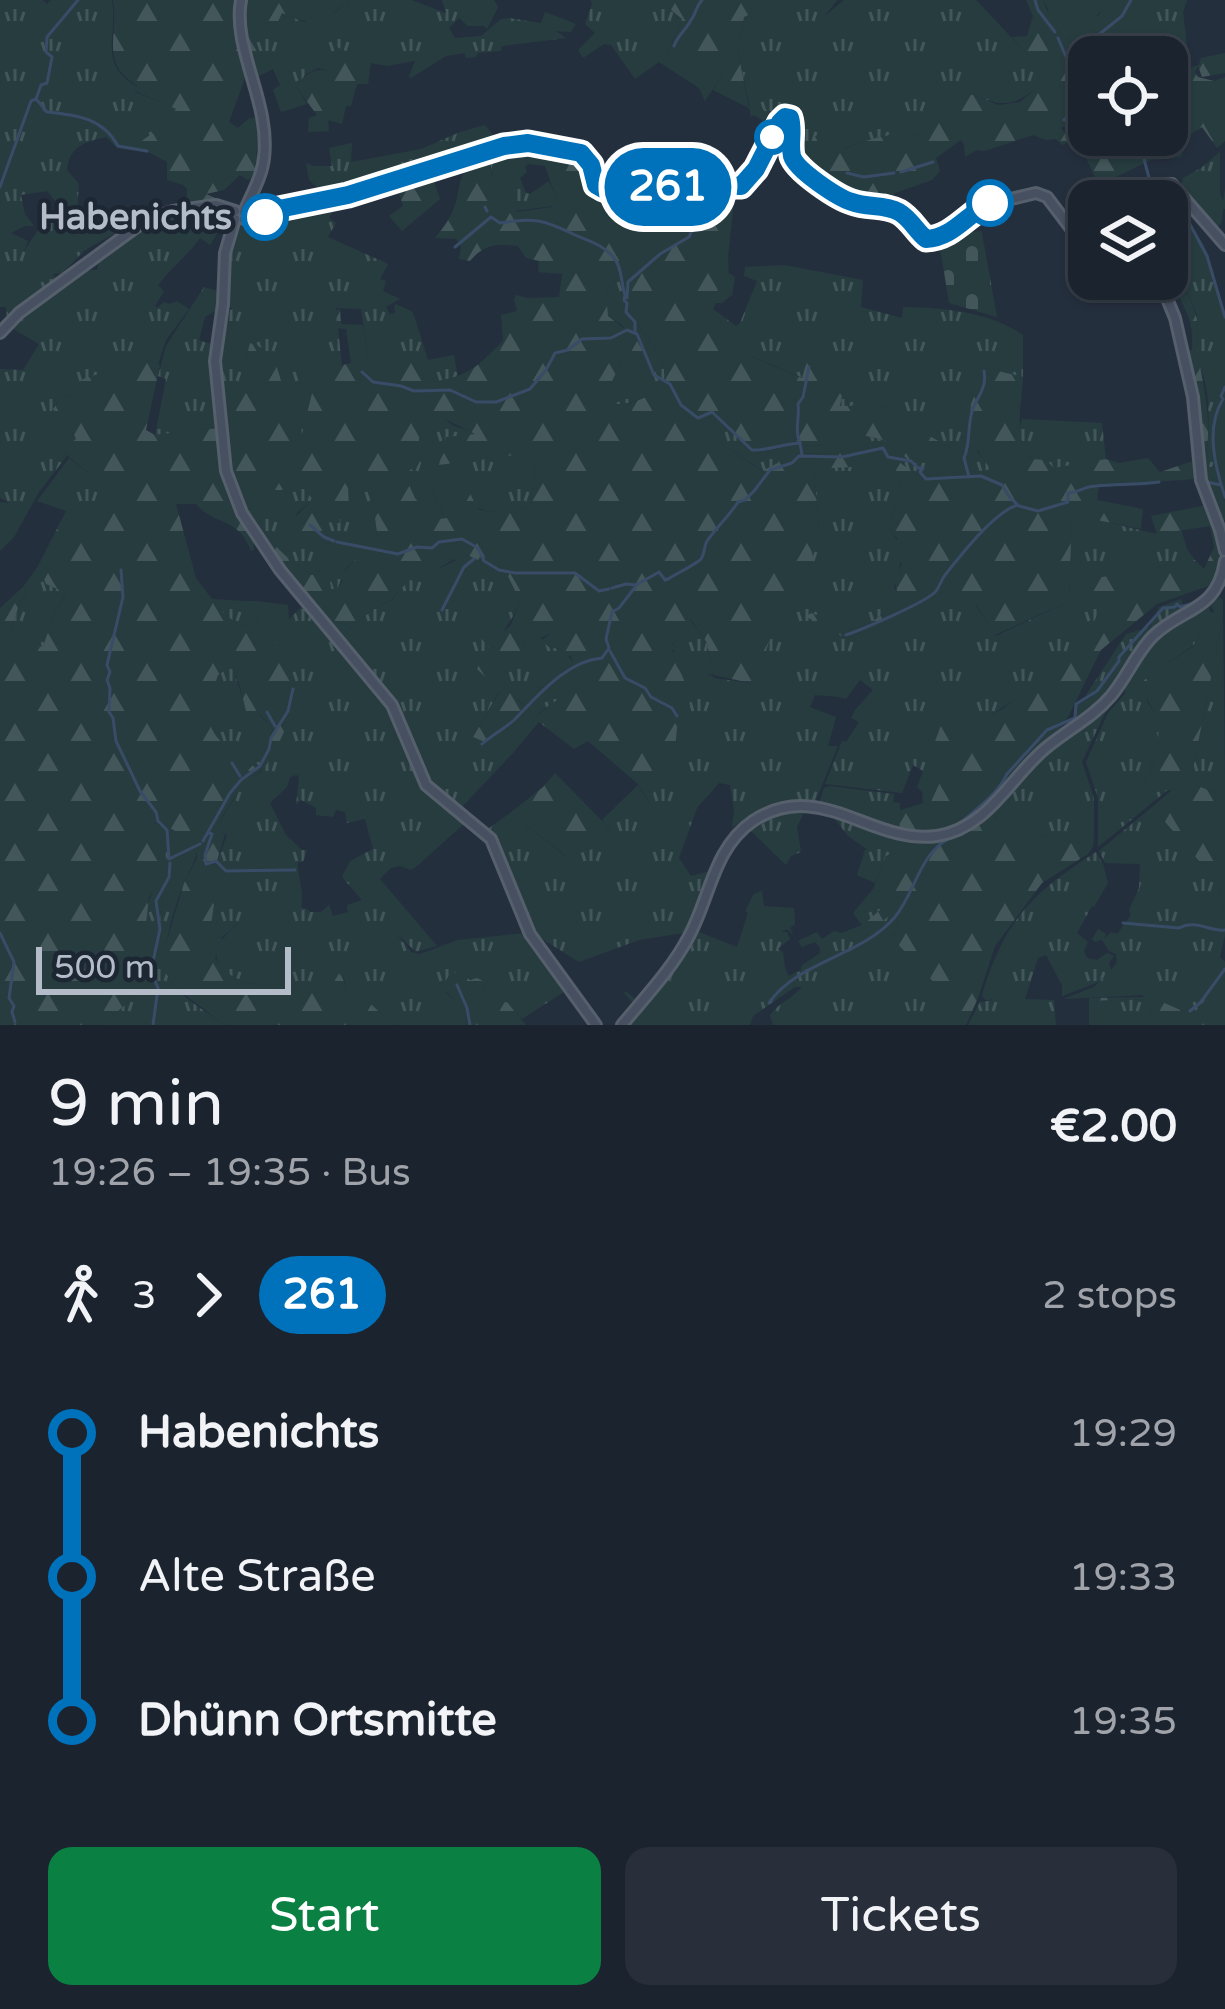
<!DOCTYPE html>
<html lang="en">
<head>
<meta charset="utf-8">
<style>
  body { margin:0; font-family:"Varela Round",sans-serif; background:#282f3a; color:#f1f3f6; height:100vh; display:flex; flex-direction:column; font-size:45px; white-space:nowrap }
  * { box-sizing:border-box; margin:0 }
  p { font-size:39px; color:#a0a4aa }
  .icon { flex:none; width:66px; height:66px; fill:none; stroke:currentColor; stroke-width:2; stroke-linecap:round; stroke-linejoin:round }
  .map { position:relative; height:1025px; overflow:hidden }
  .details { display:flex; flex-direction:column; background:#1b232e; flex:1 }
  .details>* { flex:none }
  .badge { padding:0 24px; border-radius:39px; font-size:42px; line-height:78px }
  .fabs { position:absolute; left:1068px; top:36px; display:grid; gap:24px }
  .fabs a { display:grid; place-items:center; width:120px; height:120px; border-radius:24px; background:#1b232e; box-shadow:0 3px 9px #0004,0 0 0 3px #39404a; font-size:60px }
  .scale { position:absolute; left:36px; bottom:30px; width:255px; box-sizing:border-box; padding-left:12px; border:6px solid #b4bcc9; border-top:0; font-size:33px; line-height:42px; white-space:nowrap; color:#b4bcc9; -webkit-text-stroke:9px #1d2633; paint-order:stroke }
  .map>.badge { position:absolute; translate:-50% -50%; box-shadow:0 0 0 6px #fff }
  .legs { display:flex; align-items:center; gap:18px; height:132px; padding:0 48px; font-size:39px }
  .legs p { margin-inline-start:auto }
  .head { display:flex; align-items:center; justify-content:space-between; height:204px; padding:0 48px }
  h1 { font-size:66px; font-weight:600; line-height:90px }
  .primary-button { display:flex; gap:24px; margin-top:auto; padding:24px 48px }
  .primary-button a { flex:1; height:138px; border-radius:24px; background:#0b8043; color:#fff; font-size:48px; font-weight:600; line-height:138px; text-align:center }
  .primary-button a+a { background:#282f3a; color:#f1f3f6 }
  ul { padding:0 48px; list-style:none }
  li { display:flex; align-items:center; gap:42px; height:144px; font-size:45px }
  li i { display:grid; place-items:center; width:18px; height:100%; margin:0 15px; background:currentColor }
  li i::after { content:''; width:30px; height:30px; margin:-15px; border:9px solid; border-radius:50%; background:#1b232e }
  li p { margin-inline-start:auto }
  li:first-child i { background:linear-gradient(#0000 50%,currentColor 0) }
  li:last-child i { background:linear-gradient(currentColor 50%,#0000 0) }
  .map>svg:first-child { display:block }
</style>
</head>
<body>
<div class="map">
<svg width="1225" height="1025" viewBox="0 0 1225 1025">
  <defs>
    <pattern id="grass-tufts" width="24" height="20" patternUnits="userSpaceOnUse" patternTransform="scale(3)"><rect width="24" height="20" fill="#263c3f"/><path d="M3 7l-1-3M5 7V3M7 7l1-3M15 17l-1-3M17 17v-4M19 17l1-3" fill="none" stroke="#435659"/></pattern>
    <pattern id="forest-firs" width="22" height="20" patternUnits="userSpaceOnUse" patternTransform="scale(3)"><rect width="22" height="20" fill="#263c3f"/><path d="M5 1l3.5 6h-7zM16 11l3.5 6h-7z" fill="#435659"/></pattern>
    <pattern id="cemetery-stones" width="16" height="16" patternUnits="userSpaceOnUse" patternTransform="scale(3)"><rect width="16" height="16" fill="#263c3f"/><path d="M2 7V4a2 2 0 0 1 4 0v3zM10 15v-3a2 2 0 0 1 4 0v3z" fill="#435659"/></pattern>
  </defs>
  <rect width="100%" height="100%" fill="#242f3e"/>
  <path fill="url(#grass-tufts)" fill-rule="evenodd" d="M 0,0 L 43,0 L 47,4 L 51,0 L 112,0 C 118,37 97,64 137,86 L 135,92 L 177,109 L 161,127 L 136,146 L 117,139 L 117,148 L 106,137 C 85,142 69,146 67,170 L 79,184 L 77,213 L 72,221 L 47,191 L 21,195 L 25,214 L 34,226 L 25,226 L 11,233 L 28,241 L 24,251 L 43,223 C 54,218 64,227 75,223 L 79,213 L 117,232 L 85,250 L 62,273 L 53,274 L 56,280 L 25,302 L 26,306 L 7,320 L 6,307 L 0,307 Z
    M 349,0 L 411,0 L 446,13 L 442,0 L 494,0 L 498,7 L 487,29 L 484,26 L 468,26 L 459,18 L 449,28 L 455,38 L 481,36 L 501,19 L 509,18 L 541,23 L 545,12 L 576,24 L 571,32 L 556,31 L 566,38 L 502,46 L 501,51 L 478,53 L 476,57 L 465,58 L 465,53 L 446,56 L 411,78 L 409,76 L 415,61 L 387,66 L 371,63 L 337,48 L 329,71 L 318,68 L 306,74 L 296,87 L 307,104 L 281,112 L 273,90 L 280,85 L 273,69 L 255,78 L 251,64 L 259,56 L 253,39 L 260,34 L 271,36 L 282,13 L 304,22 L 336,12 Z
    M 590,0 L 659,0 L 682,19 L 668,52 L 730,53 L 725,71 L 705,101 L 699,88 L 659,62 L 635,79 L 611,45 L 604,44 L 583,58 L 578,50 L 595,33 L 585,24 L 592,4 Z
    M 763,0 L 837,0 L 825,16 L 844,0 L 976,0 L 1031,58 L 1042,83 C 1015,106 1007,108 973,95 L 929,137 C 882,127 844,149 802,167 L 796,162 L 793,118 L 785,113 L 787,104 L 781,115 L 750,108 L 738,52 L 744,17 L 756,12 Z
    M 1130,0 L 1187,0 L 1183,12 L 1191,81 L 1186,99 L 1177,113 L 1174,126 L 1167,134 L 1167,57 L 1112,57 L 1093,39 L 1122,15 Z
    M 485,125 L 497,140 L 484,146 L 480,152 L 392,180 L 388,170 L 368,188 L 327,196 L 309,180 L 306,163 L 314,166 L 332,166 L 329,148 L 352,143 L 351,162 L 421,149 L 460,132 Z
    M 518,145 L 528,164 L 525,167 L 527,172 L 520,178 L 526,193 L 530,194 L 549,181 L 556,197 L 553,206 L 515,211 L 511,182 L 498,183 L 492,179 L 490,158 L 494,151 Z
    M 1220,152 L 1220,194 L 1223,202 L 1225,188 L 1225,209 L 1223,209 L 1222,222 L 1214,230 L 1180,190 L 1183,178 L 1201,168 Z
    M 1156,190 L 1172,197 L 1202,242 L 1208,254 L 1225,314 L 1225,503 L 1217,468 L 1204,466 C 1210,447 1210,401 1205,382 C 1203,374 1199,365 1198,356 C 1196,340 1201,324 1195,309 C 1189,295 1181,279 1170,270 L 1167,251 L 1167,201 L 1142,201 Z
    M 331,201 L 337,205 L 329,218 L 336,223 L 328,237 L 388,264 L 380,279 L 386,281 L 383,291 L 400,299 L 386,307 L 390,314 L 395,313 L 394,306 L 396,304 L 413,312 L 428,360 L 454,355 L 458,377 L 434,382 L 423,363 L 369,363 L 361,309 L 336,308 L 342,366 L 319,371 L 298,369 L 301,380 L 315,384 L 302,436 C 296,421 288,405 283,389 C 277,367 276,352 250,343 L 240,382 L 219,382 L 218,355 L 221,354 L 230,310 L 233,309 L 230,307 L 226,262 L 229,243 L 237,226 L 266,224 L 284,210 Z
    M 208,210 L 226,219 L 210,245 L 200,238 C 187,256 171,268 158,285 L 164,291 L 155,306 L 157,308 L 164,302 L 169,304 L 177,301 L 189,309 L 166,340 L 158,364 L 144,359 L 73,395 L 62,396 L 53,408 C 61,420 71,427 76,440 L 64,453 L 67,456 L 39,492 L 14,537 L 0,551 L 0,502 L 10,503 L 0,498 L 0,369 L 23,370 L 39,344 L 8,326 L 81,270 L 97,270 L 99,262 C 112,257 112,251 121,242 C 142,224 181,215 208,210 Z
    M 784,265 L 863,280 L 861,307 L 902,318 L 903,307 C 944,308 988,311 1023,335 L 1023,377 L 986,368 L 977,451 L 992,470 L 917,475 L 897,461 L 901,480 L 889,530 C 906,546 901,567 894,587 L 901,599 L 898,603 L 869,624 L 845,631 L 812,613 L 807,616 L 845,638 L 902,620 L 950,587 L 975,604 L 996,636 L 1069,601 L 1072,514 L 1157,534 L 1181,529 L 1187,549 L 1195,560 L 1091,579 L 1100,611 L 1079,654 L 990,716 L 973,738 L 948,723 L 948,713 L 941,780 L 930,806 L 923,803 L 922,792 L 917,787 L 923,771 L 913,765 L 902,793 L 825,784 L 842,741 L 846,742 L 859,722 L 851,718 L 855,710 L 873,690 L 860,680 L 846,699 C 835,695 826,697 815,695 L 810,707 L 836,717 L 828,746 L 838,746 L 816,800 L 814,803 C 774,799 764,804 732,828 L 734,810 L 730,785 L 719,783 L 697,808 L 679,858 L 691,876 L 714,870 L 684,942 L 637,1003 L 634,1004 L 624,993 L 626,991 L 637,1001 L 666,965 L 684,933 L 639,940 L 579,962 L 531,932 L 485,831 L 510,813 L 567,857 L 612,831 L 602,820 L 638,785 L 648,801 L 677,718 L 635,685 L 628,673 L 657,683 L 677,707 L 679,671 L 673,652 L 675,652 L 671,648 L 689,618 L 707,643 L 713,675 L 707,673 L 715,678 L 755,684 L 774,627 L 802,602 L 813,556 L 809,541 L 819,529 L 814,469 L 858,455 L 887,468 L 877,446 L 826,454 L 798,453 L 763,471 L 723,445 L 704,419 L 715,417 L 759,454 L 786,446 L 839,445 L 866,436 L 887,441 L 913,463 L 951,448 L 919,430 L 891,408 L 873,405 L 840,407 L 847,366 L 803,378 L 739,351 L 711,330 L 700,309 L 728,278 L 729,273 L 735,277 L 732,295 L 722,303 L 716,303 L 713,309 L 736,326 L 740,323 L 757,281 L 744,276 L 745,267 Z
    M 622,275 C 627,288 625,304 632,315 C 644,338 672,358 663,387 C 649,395 633,405 616,404 L 607,389 L 621,364 L 634,384 L 654,372 L 622,325 L 608,316 L 606,291 Z
    M 204,287 L 222,292 L 219,314 L 213,312 L 205,317 L 199,340 L 215,345 L 219,428 L 155,435 L 166,379 L 158,376 L 166,346 Z
    M 427,403 L 452,425 L 478,434 L 463,437 L 439,465 L 531,453 L 535,468 L 530,508 L 488,512 L 429,486 L 447,519 L 433,520 L 415,498 L 402,471 L 416,468 L 419,463 L 419,414 L 423,405 Z
    M 1022,419 L 1102,423 L 1106,459 C 1091,462 1072,468 1056,468 C 1031,467 1013,443 1022,419 Z
    M 69,458 L 111,490 L 83,509 L 66,511 L 37,501 Z
    M 294,485 L 301,486 L 313,499 L 297,513 L 291,531 L 332,545 L 322,520 L 339,508 L 348,509 L 348,486 L 371,488 L 378,541 L 346,568 L 337,590 L 331,589 L 326,560 L 317,574 L 311,575 C 284,557 245,525 262,490 L 281,490 Z
    M 480,554 L 505,570 L 520,601 C 510,628 491,644 478,669 L 500,690 L 473,737 L 512,754 L 458,811 L 426,782 L 401,720 L 353,654 L 344,632 C 360,623 374,604 391,601 L 409,579 L 412,580 L 425,568 L 435,564 L 440,568 C 455,562 461,555 480,554 Z
    M 38,566 L 46,584 L 66,592 L 53,615 L 43,648 L 10,637 L 19,604 L 27,593 L 23,587 Z
    M 282,576 L 391,707 L 424,785 L 490,841 L 493,849 L 487,840 L 466,822 L 417,866 L 411,870 L 400,866 L 391,868 L 380,879 L 437,946 L 416,952 L 397,934 L 411,952 L 420,954 L 458,940 L 525,933 L 573,996 L 571,997 L 567,990 L 522,1019 L 507,1003 L 500,1003 L 487,995 L 485,987 L 463,974 L 446,993 L 460,1005 L 468,1023 L 465,1025 L 393,1025 L 372,1005 L 348,996 L 344,978 L 329,970 C 324,974 319,979 313,982 C 291,992 210,987 217,951 C 219,939 232,930 241,921 L 221,938 L 210,931 L 214,905 L 230,878 L 217,862 L 227,835 L 218,830 L 218,825 L 239,791 L 247,780 L 261,772 L 272,755 L 298,692 L 260,630 L 260,622 L 253,615 L 248,614 L 252,626 L 238,625 L 214,605 L 216,602 L 256,601 L 288,605 L 289,619 L 304,605 ZM 296,775 L 299,776 L 296,805 L 301,800 L 316,808 L 316,815 L 333,817 L 336,810 L 345,812 L 347,823 L 365,819 L 373,849 L 350,861 L 342,877 L 362,900 L 347,905 L 348,912 L 333,916 L 329,905 L 321,912 L 310,912 L 306,908 L 300,912 L 304,908 L 301,907 C 305,892 297,877 298,862 L 303,862 L 307,850 L 302,850 L 286,835 L 270,803 L 287,787 L 290,777 Z
    M 1217,594 L 1220,596 L 1209,608 L 1210,612 L 1216,613 L 1218,620 L 1202,631 L 1193,646 L 1155,670 L 1147,701 C 1150,707 1155,712 1157,719 C 1164,740 1150,770 1142,790 L 1169,789 L 1098,847 L 1098,798 L 1086,762 L 1108,713 L 1124,695 L 1127,680 L 1149,647 L 1160,634 L 1200,611 Z
    M 1181,599 L 1185,611 C 1174,617 1161,623 1152,631 C 1125,655 1113,706 1076,717 L 1074,707 L 1092,696 L 1086,695 L 1126,634 L 1150,627 L 1159,607 Z
    M 1223,617 L 1225,775 L 1217,793 L 1198,786 L 1191,779 Z
    M 550,626 L 552,632 L 541,638 L 549,647 C 570,649 585,671 569,691 C 560,701 545,706 536,716 L 527,709 L 545,688 L 541,687 L 524,705 L 496,680 L 525,645 L 522,640 L 526,634 Z
    M 232,665 L 250,722 L 259,714 L 273,729 L 260,765 L 252,766 L 236,785 L 216,757 L 218,740 L 211,731 L 203,696 L 216,681 L 217,674 Z
    M 1122,690 L 1104,715 L 1082,762 L 1094,798 L 1094,836 L 1084,844 L 1033,834 L 1002,816 L 998,819 L 992,813 C 1006,800 1015,783 1029,769 C 1058,741 1093,717 1122,690 Z
    M 829,786 L 894,794 L 893,802 L 900,803 L 900,830 L 819,803 L 824,788 Z
    M 1152,807 L 1220,885 L 1219,897 L 1224,909 L 1218,922 L 1189,923 L 1202,923 L 1225,935 L 1220,957 L 1225,962 L 1225,979 L 1192,1015 L 1145,995 L 1063,999 L 1094,987 L 1105,976 L 1096,983 L 1062,996 L 1062,985 L 1046,955 L 1038,958 L 1025,999 L 1054,1000 L 1056,1025 L 968,1025 L 980,1002 L 994,1000 L 984,999 L 982,995 C 1004,921 1032,893 1096,852 L 1103,864 L 1108,883 L 1094,907 L 1092,906 L 1077,933 L 1088,942 L 1084,951 L 1087,958 L 1097,960 L 1107,953 L 1114,956 L 1109,963 L 1111,970 L 1117,962 L 1116,954 L 1109,951 L 1102,940 L 1095,942 L 1092,939 L 1098,929 L 1106,934 L 1104,939 L 1111,932 L 1117,934 L 1131,915 L 1129,910 L 1139,888 L 1140,864 L 1105,863 L 1099,851 Z
    M 806,808 L 797,827 L 801,852 L 791,856 L 786,865 L 751,831 L 776,815 Z
    M 823,811 L 906,837 L 904,851 L 886,856 L 875,883 L 857,875 L 865,850 L 868,850 L 848,836 L 834,818 Z
    M 151,822 L 174,830 L 197,851 C 195,863 188,873 183,885 C 175,907 158,956 168,976 C 178,997 207,1011 225,1025 L 94,1025 L 106,1022 L 138,993 C 141,957 139,914 157,883 L 160,919 L 163,895 Z
    M 873,889 L 901,899 L 902,915 L 896,920 L 900,931 L 892,936 L 944,993 L 928,1011 L 941,1025 L 773,1025 L 770,1015 C 780,1002 792,999 802,987 L 795,987 L 753,1016 L 750,1025 L 629,1025 C 656,996 680,961 696,931 L 737,947 L 748,913 L 745,911 L 754,894 L 762,891 L 764,906 L 794,908 L 795,924 L 790,928 L 800,950 L 793,935 L 787,929 L 781,932 L 787,932 L 790,939 L 778,949 L 783,952 L 785,968 L 789,976 L 801,970 L 801,966 L 820,953 L 820,948 L 815,942 L 802,947 L 798,941 L 817,932 L 822,939 L 834,931 L 841,933 L 862,925 L 853,913 Z
    M 1145,999 L 1156,1025 L 1089,1025 L 1089,1001 Z"/>
  <path fill="url(#forest-firs)" fill-rule="evenodd" d="M 113,0 L 349,0 C 322,24 315,27 282,13 L 271,37 L 260,35 L 254,39 L 259,56 L 249,67 L 229,122 L 238,128 L 248,119 L 262,116 L 262,137 L 256,152 L 260,168 L 256,177 L 248,180 L 240,175 L 224,190 L 206,194 L 229,204 L 228,206 L 186,207 L 187,189 L 183,185 L 167,180 L 167,162 L 150,153 L 117,148 L 117,137 L 136,145 L 161,127 L 176,109 L 135,91 L 137,85 C 99,63 119,36 113,0 Z
    M 659,0 L 763,0 L 756,12 L 744,17 L 738,52 L 749,107 C 759,106 772,114 781,115 L 774,128 L 754,115 L 751,117 L 749,108 L 713,90 L 725,71 L 729,54 L 692,65 L 668,53 L 682,19 Z
    M 1026,0 L 1043,0 L 1047,11 L 1088,24 L 1100,14 L 1102,0 L 1130,0 C 1123,17 1108,29 1093,39 L 1086,38 L 1067,48 C 1070,65 1076,81 1089,93 L 1089,125 L 1084,116 L 1061,128 L 1071,141 L 1062,145 L 1056,139 L 1046,140 L 1033,135 L 984,151 L 977,150 L 965,157 L 964,144 L 961,140 L 936,158 L 940,171 L 932,180 L 895,193 L 890,207 L 842,201 L 800,173 L 815,136 L 844,149 C 873,137 897,130 928,137 L 951,95 L 973,95 L 999,105 L 1020,102 L 1042,83 L 1031,58 L 1012,37 L 1027,36 L 1033,16 Z
    M 337,47 L 371,63 L 368,84 L 357,84 L 351,106 L 346,106 L 342,124 L 328,120 L 329,131 L 308,132 L 309,118 L 317,115 L 296,87 C 306,74 313,67 329,71 Z
    M 1225,53 L 1225,73 L 1202,77 L 1198,66 L 1195,72 L 1198,77 L 1214,81 L 1225,77 L 1225,141 L 1217,148 L 1202,127 L 1191,134 L 1181,157 L 1151,160 L 1099,185 L 1086,158 L 1095,153 L 1097,148 L 1094,135 L 1137,135 L 1153,151 L 1162,154 L 1160,145 C 1174,124 1195,95 1188,68 L 1199,65 L 1201,58 Z
    M 518,145 L 578,153 L 586,161 L 594,193 L 613,199 L 622,197 L 615,157 L 706,173 L 703,178 L 732,188 L 735,191 L 728,257 L 729,278 L 701,309 C 722,351 762,360 802,378 L 810,351 L 848,366 L 840,406 L 873,405 L 891,408 L 919,430 L 951,448 L 952,453 L 929,463 L 912,463 L 887,441 L 866,436 L 839,445 L 786,446 L 759,454 L 716,418 L 705,419 L 723,445 L 762,471 L 798,453 L 826,454 L 877,446 L 917,475 L 991,470 L 968,436 L 971,404 L 986,368 L 1023,377 C 1022,404 1012,439 1032,459 L 1046,460 L 1054,468 L 1106,459 L 1119,463 L 1148,458 L 1160,472 L 1193,461 L 1195,479 L 1099,486 L 1097,500 L 1143,509 L 1141,529 L 1072,515 L 1069,601 L 995,635 L 976,604 L 959,606 L 950,588 L 902,620 L 845,638 L 805,616 L 812,613 L 845,631 L 869,624 L 898,603 L 901,599 C 892,584 895,578 902,564 L 897,555 L 897,538 L 889,530 L 901,480 L 894,469 L 895,462 L 887,468 L 859,456 L 852,467 L 814,469 L 819,529 L 809,541 L 813,556 L 813,584 L 802,602 L 774,627 L 755,684 L 713,675 L 707,643 L 690,618 L 671,647 L 687,688 L 690,706 L 677,707 L 657,683 L 629,674 L 635,685 L 678,718 L 675,749 L 649,802 L 638,784 L 588,741 L 574,749 L 539,722 L 512,754 L 473,737 L 500,691 L 477,669 L 489,647 L 475,632 L 491,626 L 502,633 L 511,625 L 520,601 L 505,570 L 481,555 L 478,560 L 467,555 L 458,562 L 454,559 L 439,568 L 435,564 C 423,573 424,567 419,582 L 409,580 L 390,601 C 374,604 360,623 345,631 L 355,650 L 352,652 L 345,640 L 342,641 C 297,588 247,536 228,467 C 220,441 221,409 219,382 L 240,382 L 250,343 C 275,351 277,366 283,388 C 288,403 295,420 302,434 L 314,385 L 301,381 L 298,368 L 319,371 L 351,363 L 346,329 L 337,328 L 336,310 L 340,309 L 341,324 L 363,325 L 369,363 L 423,363 L 434,382 C 473,374 476,367 503,341 L 501,315 L 517,311 L 514,299 L 516,295 L 527,298 L 559,297 L 562,274 L 538,272 L 539,261 L 526,258 L 518,246 C 497,244 485,243 470,261 L 459,259 L 461,247 L 456,239 L 435,238 C 444,227 452,216 456,202 C 463,173 458,170 489,158 L 492,179 L 498,183 L 511,182 L 516,212 L 552,207 L 556,197 L 545,166 L 528,164 ZM 622,276 C 627,288 625,304 632,315 C 645,338 672,359 663,387 C 649,395 633,406 616,404 L 608,389 L 620,365 L 629,376 L 628,382 L 634,384 L 655,373 L 635,337 L 608,316 L 606,290 ZM 427,403 L 435,414 L 475,434 L 446,437 L 439,465 L 531,453 L 535,468 L 530,508 L 488,512 L 478,509 L 461,476 L 452,472 L 438,479 L 429,478 L 429,486 L 447,518 L 433,520 L 415,498 L 403,472 L 416,468 L 419,462 L 419,414 ZM 294,485 L 301,486 L 313,499 L 290,522 L 291,532 L 333,545 L 323,522 L 340,523 L 339,508 L 349,510 L 348,486 L 371,489 L 378,540 L 368,547 L 352,540 L 355,560 L 342,574 L 342,582 L 337,590 L 331,589 L 329,576 L 334,565 L 326,560 L 317,574 L 311,575 C 285,558 245,525 262,490 L 282,490 ZM 550,627 L 552,632 L 541,641 L 549,647 L 560,649 L 557,653 L 563,659 L 570,655 L 573,661 L 571,666 L 575,673 L 570,690 L 536,716 L 527,709 L 545,689 L 542,687 L 523,705 L 497,680 L 525,645 L 522,640 L 526,634 L 538,633 Z
    M 431,173 L 440,199 L 402,231 L 389,216 L 403,206 L 396,184 Z
    M 1169,265 C 1179,280 1191,296 1196,315 C 1200,328 1196,340 1198,353 C 1203,388 1215,428 1203,466 L 1216,468 L 1225,503 L 1225,520 L 1222,520 C 1195,466 1193,411 1186,352 L 1192,350 C 1194,322 1187,314 1176,290 L 1166,291 L 1162,279 L 1167,279 Z
    M 144,359 L 160,365 L 146,430 L 155,435 L 219,428 L 222,461 L 253,536 L 254,550 L 251,551 C 239,517 215,526 196,504 L 176,504 L 196,578 L 212,599 L 244,601 L 238,603 L 216,602 L 214,605 L 238,625 L 251,626 L 246,617 L 248,614 L 253,614 L 260,623 L 260,630 C 290,645 286,668 299,692 C 292,714 279,747 266,765 C 260,773 252,776 245,784 C 238,791 223,815 218,825 L 218,830 L 225,834 L 217,861 L 230,863 L 230,878 L 214,905 L 210,931 L 222,939 L 215,958 C 234,992 277,986 311,983 L 312,978 L 318,978 L 329,970 C 344,971 345,984 348,996 L 372,1005 L 393,1025 L 225,1025 L 176,988 L 165,972 L 165,947 L 184,883 L 197,858 L 197,851 L 185,849 L 174,830 L 153,822 L 170,868 L 163,895 L 158,931 L 157,885 L 149,897 L 138,993 L 106,1022 L 94,1025 L 0,1025 L 0,608 L 23,587 L 27,592 L 19,604 L 10,637 L 43,647 L 53,615 L 66,593 L 46,584 L 38,566 L 66,511 L 83,509 L 110,490 L 64,453 L 68,445 L 76,439 C 71,427 61,420 53,409 L 62,396 L 73,395 L 83,379 ZM 232,666 L 239,683 L 249,723 L 260,714 L 273,729 L 260,765 L 252,766 L 236,784 L 217,757 L 226,745 C 212,736 208,722 207,707 L 213,702 L 203,696 L 216,681 L 218,675 Z
    M 1207,505 C 1221,534 1224,556 1215,586 L 1211,585 L 1157,604 L 1101,650 L 1065,723 L 1015,771 L 985,807 L 968,820 L 946,830 L 931,834 L 900,830 L 898,811 L 923,803 L 929,806 L 941,780 L 924,771 L 947,709 L 948,723 L 973,738 L 990,716 L 1004,708 L 1062,654 L 1079,653 L 1099,611 L 1082,589 L 1091,579 L 1195,560 L 1204,569 L 1214,547 L 1210,526 L 1157,534 L 1151,516 Z
    M 1219,598 L 1223,599 L 1223,617 L 1191,779 L 1198,786 L 1216,793 L 1225,775 L 1225,935 L 1202,924 L 1187,921 L 1218,922 L 1224,908 L 1219,898 L 1220,885 L 1152,807 L 1172,790 L 1142,790 C 1150,771 1163,742 1157,721 C 1154,709 1145,696 1140,684 L 1155,670 L 1193,647 L 1202,631 L 1218,620 L 1211,605 Z
    M 555,773 L 612,831 L 599,847 L 568,857 L 510,813 L 543,787 Z
    M 992,813 L 997,819 L 1002,816 L 1033,834 L 1084,844 L 1094,836 L 1093,847 L 1088,854 L 1042,883 L 995,946 L 978,998 L 966,1025 L 941,1025 L 927,1011 L 944,993 L 891,937 L 900,931 L 896,920 L 901,914 L 897,911 L 894,917 L 890,915 L 868,933 L 863,925 L 889,902 L 897,909 L 900,899 L 873,889 L 886,856 L 903,851 L 906,837 C 939,843 967,836 992,813 Z
    M 463,971 L 470,980 L 477,978 L 483,981 C 484,992 493,1004 507,1002 L 526,1025 L 465,1025 L 468,1022 L 459,1005 L 444,989 L 446,980 L 451,973 Z
    M 1225,979 L 1225,1025 L 1156,1025 L 1145,999 L 1089,1001 L 1089,998 L 1143,997 L 1144,994 L 1192,1015 Z"/>
  <path fill="url(#cemetery-stones)" d="M 981,231 L 982,233 L 997,317 L 949,303 L 939,241 L 952,234 Z"/>
  <path fill="#263c3f" d="M 1043,0 L 1102,0 L 1103,8 L 1086,30 L 1065,41 Z"/>
  <g fill="none" stroke-linecap="round" stroke-linejoin="round">
    <path stroke="#394c67" stroke-width="3" d="M 1035,0 L 1038,10 L 1055,32
      M 1058,38 L 1079,87 L 1089,96
      M 1095,42 L 1096,37 L 1122,16 L 1131,0
      M 674,46 C 678,35 686,30 691,20 C 697,12 695,8 702,0
      M 37,100 L 47,112 C 77,115 103,118 118,146 L 147,151
      M 1064,120 L 1087,96
      M 1131,135 L 1141,148 L 1151,185 L 1174,196 L 1185,215 L 1207,256 L 1225,317
      M 901,172 L 933,162
      M 847,173 L 864,177 L 894,173
      M 0,187 L 31,101 L 36,99 L 41,85 L 47,83 L 52,57 L 46,52 L 47,37 L 78,0
      M 485,207 L 487,211
      M 455,247 L 491,217 L 500,223 C 533,217 544,220 573,234 C 588,241 603,244 614,258 C 622,267 621,283 625,295 L 624,300 L 627,303 L 626,312 L 635,322 L 635,331
      M 627,298 L 628,282 L 660,254 L 689,237 L 696,221
      M 362,372 L 373,382 L 401,386 L 414,391 L 450,390 L 476,402 L 496,402 L 530,389 L 546,370 L 555,353 L 568,350 L 582,339 L 611,338 L 627,330 L 637,334 L 654,375 L 670,384 L 681,405 L 698,418 L 712,412 L 752,450 C 767,451 782,444 800,443 L 802,455
      M 1225,387 L 1221,396 L 1223,399 C 1205,428 1215,467 1225,497
      M 800,443 C 794,430 800,417 798,404 L 803,397 L 809,367
      M 969,477 L 964,458 C 971,442 967,424 973,408 C 979,395 987,386 984,371
      M 1206,482 L 1221,485
      M 310,525 L 324,537 L 334,541
      M 337,542 L 398,554 L 417,547 L 432,548 L 439,542 L 462,539 L 478,548 L 484,561 L 499,570 L 515,573 L 575,573 L 599,591 L 609,589
      M 121,570 L 123,597 L 107,665 L 110,672 L 107,680 L 110,688 L 109,712 L 113,718 L 116,741 L 140,791 L 156,812 L 158,821 L 167,830 L 169,859 L 200,844
      M 612,588 L 626,584 L 636,585 L 659,572 L 665,580 L 668,579 C 676,574 698,563 701,559 C 705,553 704,546 707,541 C 717,527 729,516 738,502 L 745,500 L 754,491 L 770,470 L 792,463 L 799,456 L 842,457 L 883,448 L 888,457 L 911,461 L 918,468 L 923,468 L 920,472 L 926,479 L 981,476 L 1002,485 L 1010,498 L 1019,506 L 1038,511 L 1068,502 L 1068,493 C 1080,492 1085,486 1096,486 C 1117,484 1138,485 1159,482
      M 442,610 L 464,567 L 474,559
      M 846,635 C 861,630 929,601 936,591 C 940,586 941,580 945,575 C 961,555 995,511 1018,505
      M 610,651 L 625,678 L 645,688 L 651,697 L 672,708 L 677,716
      M 267,712 L 275,726
      M 482,744 C 491,736 504,729 514,720 C 538,696 566,661 602,658 L 609,648 L 606,639 L 612,612 L 619,608 L 636,586
      M 232,763 L 240,776
      M 957,826 C 975,809 996,797 1007,774 L 1047,730 L 1075,718 L 1076,704 L 1097,691 L 1119,661 L 1119,657 L 1163,608 L 1175,607 L 1177,604 L 1180,607 L 1202,601
      M 209,833 L 212,834 L 205,855 L 206,864 L 216,861 L 226,871 L 295,870
      M 203,841 L 230,793 L 241,780 L 260,766 L 269,749 L 271,738 L 288,711 L 293,689
      M 1123,923 L 1179,928 C 1196,919 1210,932 1225,930
      M 0,933 L 14,962 L 9,998 L 14,1006 L 12,1012 L 15,1022
      M 457,985 L 467,1008 L 470,1025
      M 769,1003 C 799,960 861,957 895,917 C 915,893 919,855 948,839
      M 1190,1011 L 1200,1003 L 1225,969
      M 153,1025 L 158,988 L 151,971 L 160,929 L 156,901 L 169,877 L 170,863"/>
    <defs>
      <path id="secondary" d="M 241,0 C 232,49 271,103 264,158 C 262,177 251,195 244,212
        M 1139,201 L 1159,184 L 1172,184 L 1225,245
        M 235,219 L 225,253 L 223,304 L 215,361 L 226,471 L 242,513 L 280,570 L 392,705 L 426,785 L 491,839 L 530,934 L 596,1025
        M 244,219 L 256,221 L 279,209 L 348,195 L 519,143 L 581,153 L 590,162 L 596,185 C 627,206 667,181 700,180 C 715,180 734,193 747,182 C 762,169 771,140 780,122 L 787,117 L 793,123 L 792,153 L 796,164 L 846,200 L 888,208 L 902,214 L 925,239 L 936,239 L 948,234 L 986,205 L 1036,193 L 1047,197 L 1072,230 L 1089,239
        M 1145,279 L 1155,289 L 1163,288
        M 1159,279 L 1175,318 L 1193,397 L 1201,480 L 1220,530 L 1225,551
        M 0,333 L 19,313 L 146,220 L 173,211 L 216,205 L 235,211
        M 622,1025 C 645,997 671,970 688,938 C 710,899 713,848 753,821 C 820,777 871,845 937,836 C 989,828 1010,777 1047,747 C 1069,729 1093,717 1111,696 C 1127,677 1136,653 1153,636 C 1183,607 1217,612 1225,561"/>
    </defs>
    <use href="#secondary" stroke="#565f6c" stroke-width="14"/>
    <use href="#secondary" stroke="#465061" stroke-width="8"/>
  </g>
  <g fill="none" stroke-linecap="round" stroke-linejoin="round">
    <defs>
      <path id="line-1" d="M 265,217 L 279,209 L 348,195 L 504,146 L 528,143 L 581,153 L 591,165 L 596,185 C 628,207 667,179 702,180 C 716,181 727,187 741,186 L 756,169 L 780,122 L 785,117 L 790,118 C 794,131 789,143 792,156 C 796,170 838,198 852,202 C 868,208 884,204 899,212 C 911,219 916,231 926,239 C 953,238 967,214 990,203"/>
    </defs>
    <use href="#line-1" stroke="#fff" stroke-width="27"/>
    <use href="#line-1" stroke="#0072bc" stroke-width="18"/>
  </g>
  <g fill="#fff" stroke="#0072bc" stroke-width="6">
    <circle cx="772" cy="137" r="15"/>
    <circle cx="990" cy="203" r="21"/>
    <circle cx="265" cy="217" r="21"/>
  </g>
  <g text-anchor="middle" dominant-baseline="central" stroke-width="9" stroke-linejoin="round" paint-order="stroke">
    <g font-size="36" font-weight="bold" fill="#b4bcc9" stroke="#1d2633" text-anchor="end">
      <text x="232" y="217">Habenichts</text>
    </g>
  </g>
</svg>
<div class="fabs">
<a><svg class="icon" aria-label="locate" viewBox="0 0 24 24"><circle cx="12" cy="12" r="6"/><path d="M12 2v4M12 18v4M2 12h4M18 12h4"/></svg></a>
<a><svg class="icon" aria-label="layers" viewBox="0 0 24 24"><path d="M12 4l9 5-9 5-9-5zM3 14l9 5 9-5"/></svg></a>
</div>
<div class="scale">500 m</div>
<b class="badge" style="left:668px;top:187px;background:#0072bc;color:#fff">261</b>
</div>
<section class="details">
<div class="head"><div><h1>9 min</h1><p>19:26 – 19:35 · Bus</p></div><b>€2.00</b></div>
<div class="legs"><svg class="icon" aria-label="walk" viewBox="0 0 24 24"><circle cx="13" cy="4" r="2"/><path d="M13 8l-2 6 4 7M11 14l-3 7M7 12l3-4h3l4 4"/></svg>3<svg class="icon" aria-label="forward" viewBox="0 0 24 24"><path d="M9 5l7 7-7 7"/></svg><b class="badge" style="background:#0072bc;color:#fff">261</b><p>2 stops</p></div>
<ul>
<li><i style="color:#0072bc"></i><b>Habenichts</b><p>19:29</p></li>
<li><i style="color:#0072bc"></i><span>Alte Straße</span><p>19:33</p></li>
<li><i style="color:#0072bc"></i><b>Dhünn Ortsmitte</b><p>19:35</p></li>
</ul>
<div class="primary-button"><a>Start</a><a>Tickets</a></div>
</section>
</body>
</html>
